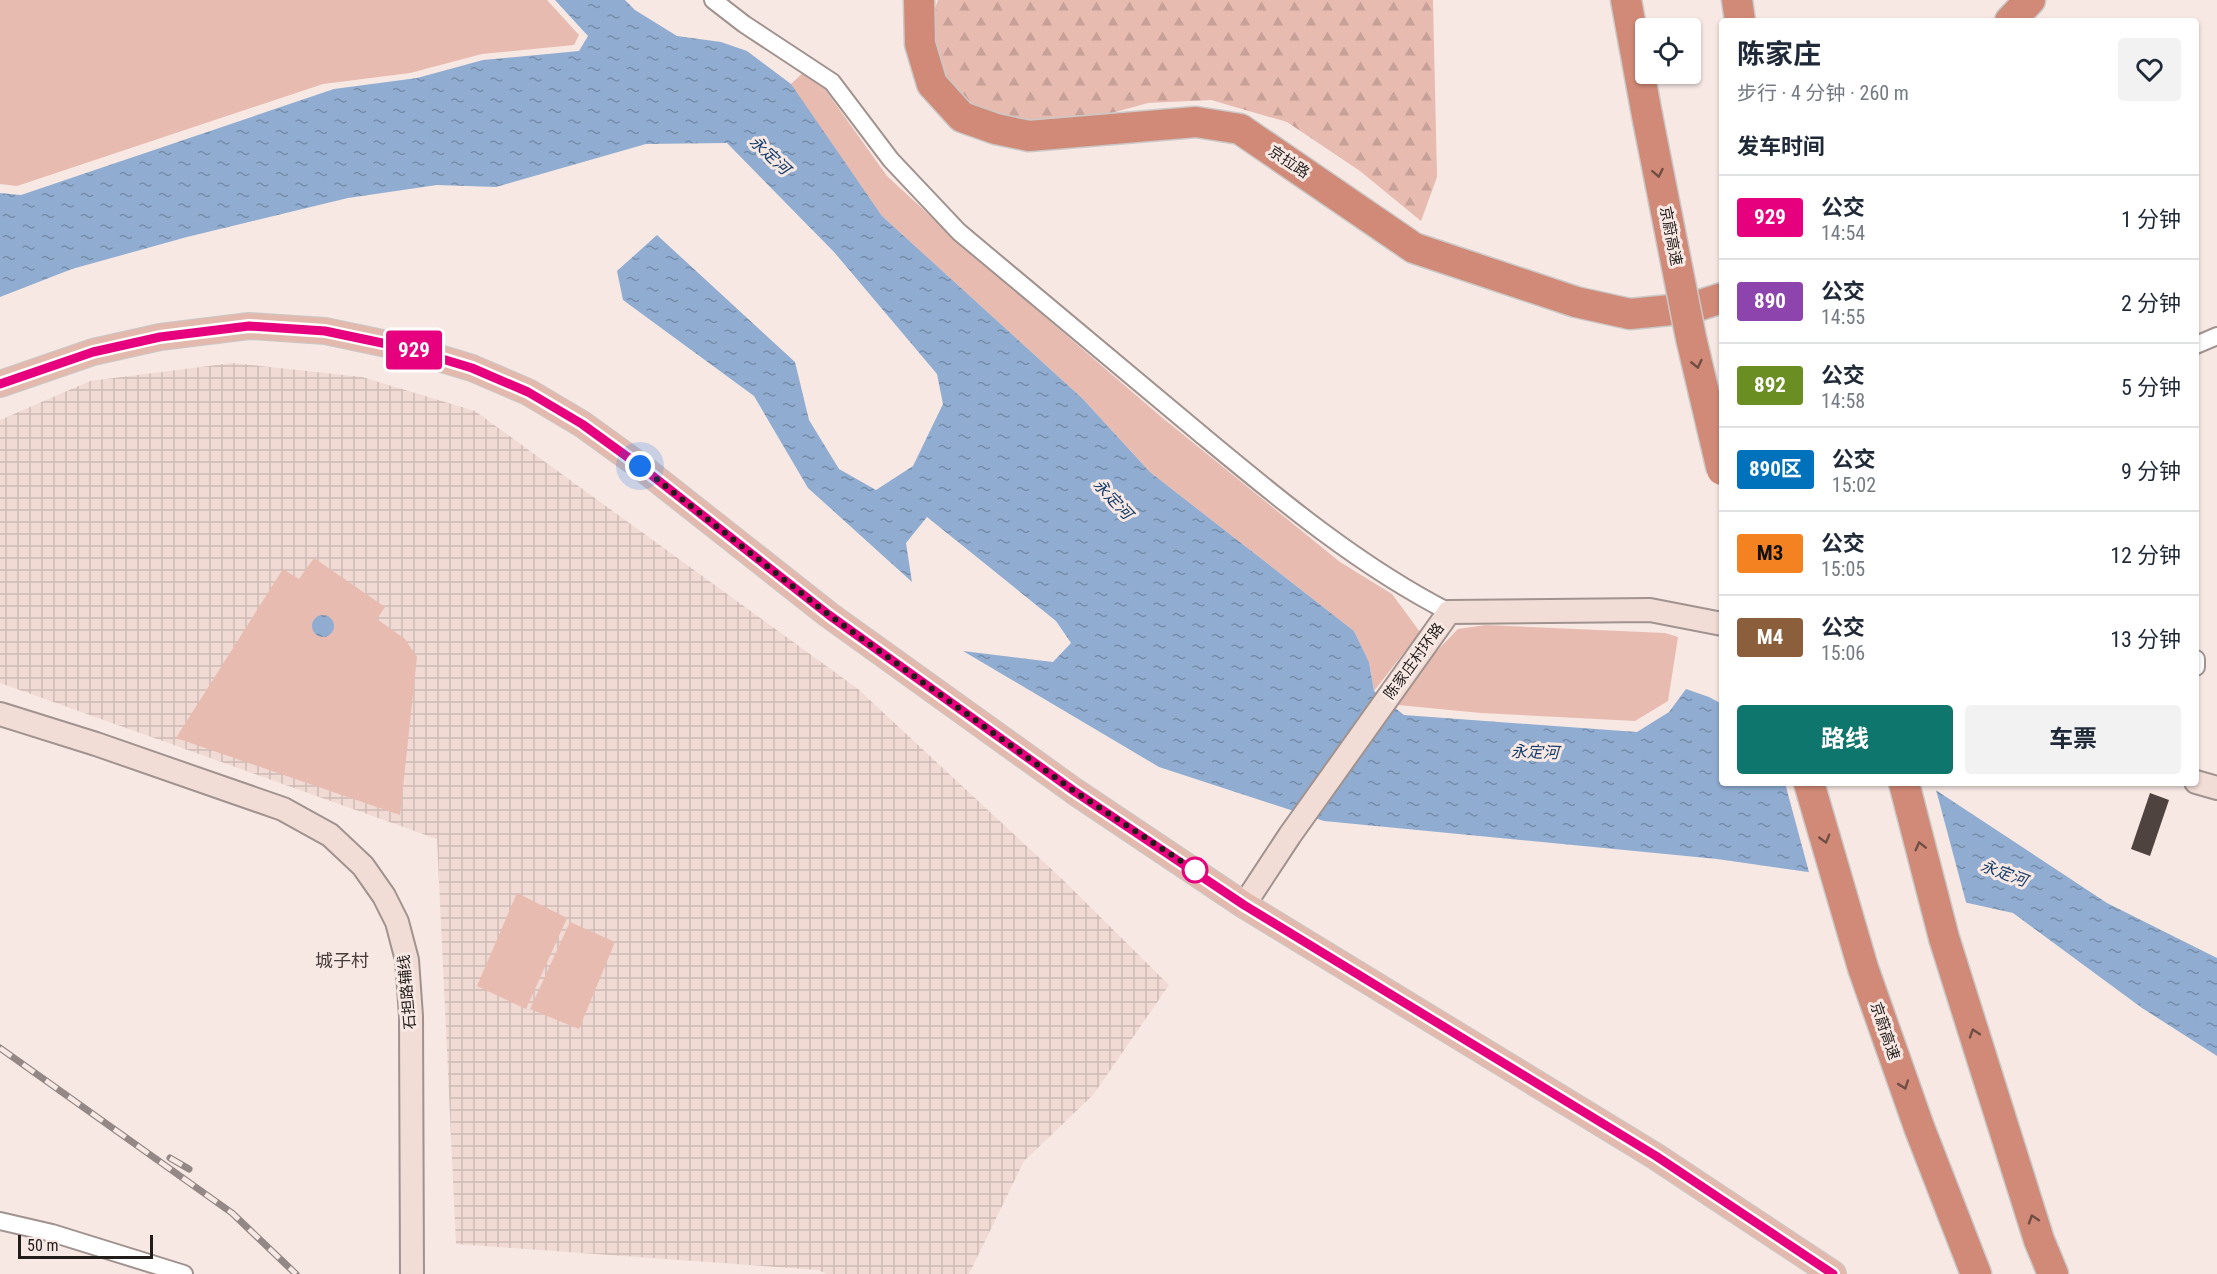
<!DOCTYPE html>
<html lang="zh">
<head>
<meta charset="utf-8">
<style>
  body { margin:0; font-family:"Roboto Condensed","Noto Sans SC",sans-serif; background:#f2f2f3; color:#1f2937; height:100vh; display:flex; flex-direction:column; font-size:22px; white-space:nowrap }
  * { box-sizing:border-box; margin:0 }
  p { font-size:20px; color:#747a83 }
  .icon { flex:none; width:33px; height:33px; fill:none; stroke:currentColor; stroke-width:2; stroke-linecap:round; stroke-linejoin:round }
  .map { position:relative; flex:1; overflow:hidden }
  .side { position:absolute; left:1719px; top:18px; width:480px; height:768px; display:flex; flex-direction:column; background:#fff; border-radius:6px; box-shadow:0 2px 4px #0004 }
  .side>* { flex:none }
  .badge { padding:0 12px; border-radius:4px; font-size:21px; line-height:39px }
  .tools { position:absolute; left:1635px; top:18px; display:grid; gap:12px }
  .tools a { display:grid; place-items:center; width:66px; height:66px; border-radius:6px; background:#fff; box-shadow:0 2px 4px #0004; font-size:30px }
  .scale { position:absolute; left:18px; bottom:15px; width:135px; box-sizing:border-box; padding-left:6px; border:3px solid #211c1a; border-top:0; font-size:16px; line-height:21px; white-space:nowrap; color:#211c1a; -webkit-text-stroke:4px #f7e8e4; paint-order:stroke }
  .you { position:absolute; width:30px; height:30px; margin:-15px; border:4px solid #fff; border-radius:50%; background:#1a73e8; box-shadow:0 0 0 9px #1a73e833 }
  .map>.badge { position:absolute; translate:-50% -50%; box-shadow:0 0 0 3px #fff }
  h2 { padding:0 18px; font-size:22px; line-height:54px }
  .round { display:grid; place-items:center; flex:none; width:63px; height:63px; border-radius:6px; background:#f2f2f3 }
  .overview { display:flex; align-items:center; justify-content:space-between; height:102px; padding:0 18px }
  h1 { font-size:28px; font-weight:700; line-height:45px }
  .cta { display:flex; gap:12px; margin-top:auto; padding:12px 18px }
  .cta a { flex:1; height:69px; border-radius:6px; background:#0f766e; color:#fff; font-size:24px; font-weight:700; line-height:69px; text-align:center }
  .cta a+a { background:#f2f2f3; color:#1f2937 }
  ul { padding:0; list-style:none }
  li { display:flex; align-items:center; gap:18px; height:84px; padding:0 18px; border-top:2px solid #e0e1e3 }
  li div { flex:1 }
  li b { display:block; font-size:22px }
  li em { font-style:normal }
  li .badge { min-width:66px; font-weight:700; text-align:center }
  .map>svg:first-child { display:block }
</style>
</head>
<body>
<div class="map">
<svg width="2217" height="1274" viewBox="0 0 2217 1274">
  <defs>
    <pattern id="industrial-grid" width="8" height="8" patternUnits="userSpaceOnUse" patternTransform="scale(1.5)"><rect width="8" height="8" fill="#f1dad3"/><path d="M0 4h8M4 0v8" fill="none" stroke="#cebab5"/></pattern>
    <pattern id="forest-firs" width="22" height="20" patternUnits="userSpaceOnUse" patternTransform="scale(1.5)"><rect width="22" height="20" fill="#e8bbb0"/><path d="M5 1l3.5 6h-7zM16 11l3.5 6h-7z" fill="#c7a097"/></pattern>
    <pattern id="water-ripples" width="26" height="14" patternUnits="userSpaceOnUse" patternTransform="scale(1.5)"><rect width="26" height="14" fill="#90add1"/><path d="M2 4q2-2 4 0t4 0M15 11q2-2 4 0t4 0" fill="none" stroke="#758ca9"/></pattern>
  </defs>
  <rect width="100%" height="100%" fill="#f7e8e4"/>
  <path fill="url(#industrial-grid)" d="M 232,363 L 362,377 L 475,411 L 858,689 L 1063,880 L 1169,985 L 1093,1095 L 1024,1161 L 969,1274 L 827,1274 L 818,1270 L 456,1244 L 437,839 L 0,683 L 0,420 L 90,381 Z"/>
  <path fill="url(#forest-firs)" d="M 938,0 L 1433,0 L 1437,177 L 1421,221 L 1360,171 L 1287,122 L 1211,100 L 1148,103 L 1079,122 L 1019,122 L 963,105 L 933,65 L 930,22 Z"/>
  <path fill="#e8bbb0" d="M 0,0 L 547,0 L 579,35 L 574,45 L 482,54 L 410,73 L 323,84 L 17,186 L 0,184 Z
    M 809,67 L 887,176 L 965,248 L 1159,415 L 1340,562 L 1392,594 L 1420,632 L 1374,691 L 1369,662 L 1354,631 L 1150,472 L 1082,398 L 882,216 L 795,91 L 791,84 Z
    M 314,558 L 385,607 L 377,619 L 405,639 L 417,657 L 400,815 L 176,738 L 283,569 L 299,579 Z
    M 1486,625 L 1665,633 L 1678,637 L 1668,701 L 1635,721 L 1481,713 L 1398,705 L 1423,665 L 1458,629 Z
    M 517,893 L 567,918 L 526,1009 L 477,986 Z
    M 570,922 L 615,942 L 579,1029 L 530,1009 Z"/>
  <path fill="url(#water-ripples)" d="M 555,0 L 625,0 L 635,10 L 677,36 L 721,42 L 747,51 L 791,84 L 882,216 L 1082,398 L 1150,472 L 1354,631 L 1369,662 L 1374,691 L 1404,715 L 1637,732 L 1669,712 L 1686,689 L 1709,697 L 1722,704 L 1722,783 L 1925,783 L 2107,903 L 2217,958 L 2217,1056 L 2142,1008 L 2013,913 L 1864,880 L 1717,859 L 1324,821 L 1159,767 L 963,651 L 1053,662 L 1071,643 L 1056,621 L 927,517 L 906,543 L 912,582 L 808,488 L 754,396 L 623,300 L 617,271 L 657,235 L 795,362 L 809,420 L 839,469 L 876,490 L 913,466 L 943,404 L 937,374 L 834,252 L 727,143 L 646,144 L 496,187 L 437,185 L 348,198 L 187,237 L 72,269 L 0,297 L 0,193 L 21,195 L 334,89 L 417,78 L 483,60 L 579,51 L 588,36 Z
    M312 626a11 11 0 1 1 22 0a11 11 0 1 1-22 0Z"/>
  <path fill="#f7e8e4" d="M 1785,783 L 1930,783 L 1935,786 L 1967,906 L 1863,883 L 1810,876 Z"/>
  <path fill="#4f433f" d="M 2150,793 L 2169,800 L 2150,856 L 2131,849 Z"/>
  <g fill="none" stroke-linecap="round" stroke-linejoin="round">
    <defs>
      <path id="street" d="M 713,0 L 744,24 L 832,82 L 891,160 L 959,232 C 1040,300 1121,368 1203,436 C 1280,500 1359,566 1449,612
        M 2196,345 L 2217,336
        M 2196,659 L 2196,667
        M 0,1221 L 52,1233 L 184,1274"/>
      <path id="secondary" d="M 0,714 L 96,744 L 283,809 L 330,835 L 363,866 L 384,896 L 397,922 L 407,960 L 411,1016 L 412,1274
        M 2196,782 L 2217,788
        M 1244,905 L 1290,835 L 1449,612 L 1650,610 L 1722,624"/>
      <path id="primary" d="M 0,384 L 93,352 L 160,337 L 249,326 L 325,331 L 406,348 L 472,368 L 528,392 L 582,424 L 640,466 L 829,615 L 1074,791 L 1244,905 L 1655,1156 L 1833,1274"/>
      <path id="highway" d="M 919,0 L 920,44 L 932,84 L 962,117 L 996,129 L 1029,136 L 1196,122 L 1240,129 L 1414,248 L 1576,302 L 1630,314 L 1691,308 L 1722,298
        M 1626,0 L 1647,115
        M 1737,0 L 1740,21
        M 2010,21 L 2030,0
        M 1809,783 L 1863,968 L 1919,1127 L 1976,1274
        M 1904,783 L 1944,938 L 2039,1240 L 2053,1274"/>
    </defs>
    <use href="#street" stroke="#a0928f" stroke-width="20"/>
    <use href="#secondary" stroke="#a0928f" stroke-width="26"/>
    <use href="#primary" stroke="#cac9c8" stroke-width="28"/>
    <use href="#highway" stroke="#cac9c8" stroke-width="33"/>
    <use href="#street" stroke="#fff" stroke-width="16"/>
    <use href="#secondary" stroke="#f1dcd6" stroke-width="22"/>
    <use href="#primary" stroke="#e3b9ad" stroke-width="26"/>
    <use href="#highway" stroke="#d18a77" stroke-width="30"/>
    <defs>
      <path id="rail" d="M 0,1048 L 232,1213 L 296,1274
        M 170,1158 L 189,1169"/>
    </defs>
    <use href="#rail" stroke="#938885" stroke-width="7"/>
    <use href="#rail" stroke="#f7e8e4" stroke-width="4.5" stroke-dasharray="14" stroke-linecap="butt"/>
    <defs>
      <path id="highway-bridge" d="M 1647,115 L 1691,338 L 1722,470"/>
    </defs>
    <use href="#highway-bridge" stroke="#cac9c8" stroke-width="33" stroke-linecap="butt"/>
    <use href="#highway-bridge" stroke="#d18a77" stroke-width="30"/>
  </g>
  <defs><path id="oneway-chevron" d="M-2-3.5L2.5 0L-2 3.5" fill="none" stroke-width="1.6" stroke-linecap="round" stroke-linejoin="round" transform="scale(1.5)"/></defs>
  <g stroke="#704e44">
    <use href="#oneway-chevron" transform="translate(1658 173) rotate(79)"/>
    <use href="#oneway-chevron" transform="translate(1697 364) rotate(77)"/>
    <use href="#oneway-chevron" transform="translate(1825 839) rotate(74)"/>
    <use href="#oneway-chevron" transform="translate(1920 846) rotate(-104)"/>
    <use href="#oneway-chevron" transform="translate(1974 1033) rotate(-108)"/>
    <use href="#oneway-chevron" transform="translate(1904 1085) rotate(71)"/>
    <use href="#oneway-chevron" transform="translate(2033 1219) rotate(-108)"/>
  </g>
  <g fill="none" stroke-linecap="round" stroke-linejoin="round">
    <defs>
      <path id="line" d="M 0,384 L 93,352 L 160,337 L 249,326 L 325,331 L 406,348 L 472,368 L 528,392 L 582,424 L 640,466 L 829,615 L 1074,791 L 1244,905 L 1656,1156 L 1833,1274"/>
    </defs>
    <use href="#line" stroke="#fff" stroke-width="14"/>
    <use href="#line" stroke="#e6007e" stroke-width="9"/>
    <path stroke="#211c1a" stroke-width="6" stroke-dasharray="0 10.8" d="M 640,466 L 829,615 L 1074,791 L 1196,871 L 1195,870"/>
  </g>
  <circle fill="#fff" stroke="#e6007e" stroke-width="3" cx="1195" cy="870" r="12"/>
  <g text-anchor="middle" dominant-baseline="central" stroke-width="6" stroke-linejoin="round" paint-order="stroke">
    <g font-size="15" fill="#211c1a" stroke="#f7e8e4">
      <text transform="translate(1289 162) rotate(34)">京拉路</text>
      <text transform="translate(1671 236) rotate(79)">京蔚高速</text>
      <text transform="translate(1414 661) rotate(-54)">陈家庄村环路</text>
      <text transform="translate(407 992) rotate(-95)">石担路辅线</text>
      <text transform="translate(1885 1031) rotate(71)">京蔚高速</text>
    </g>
    <g font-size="16" font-style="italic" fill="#153c6b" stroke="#f7e8e4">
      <text transform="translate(770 155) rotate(43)">永定河</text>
      <text transform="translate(1113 499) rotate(47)">永定河</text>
      <text transform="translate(1535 752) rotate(2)">永定河</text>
      <text transform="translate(2004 873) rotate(20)">永定河</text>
    </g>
    <g font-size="18" fill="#483c39" stroke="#f7e8e4">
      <text x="342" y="960">城子村</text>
    </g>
  </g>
</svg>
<div class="tools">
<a><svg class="icon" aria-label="locate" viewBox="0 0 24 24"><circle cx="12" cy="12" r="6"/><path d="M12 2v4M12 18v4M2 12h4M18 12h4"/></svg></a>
</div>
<div class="scale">50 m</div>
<div class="you" style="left:640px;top:466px"></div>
<b class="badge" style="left:414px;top:350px;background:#e6007e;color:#fff">929</b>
<section class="side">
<div class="overview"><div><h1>陈家庄</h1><p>步行 · 4 分钟 · 260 m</p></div><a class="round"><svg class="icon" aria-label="heart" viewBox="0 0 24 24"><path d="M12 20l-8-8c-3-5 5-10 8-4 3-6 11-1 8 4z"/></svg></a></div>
<h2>发车时间</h2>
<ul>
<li><span class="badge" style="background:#e6007e;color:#fff">929</span><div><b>公交</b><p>14:54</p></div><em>1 分钟</em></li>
<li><span class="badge" style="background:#8e44ad;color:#fff">890</span><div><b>公交</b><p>14:55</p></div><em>2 分钟</em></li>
<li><span class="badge" style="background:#6b8e23;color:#fff">892</span><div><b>公交</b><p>14:58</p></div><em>5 分钟</em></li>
<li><span class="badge" style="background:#0072bc;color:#fff">890区</span><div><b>公交</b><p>15:02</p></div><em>9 分钟</em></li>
<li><span class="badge" style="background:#f58220;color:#111">M3</span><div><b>公交</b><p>15:05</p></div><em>12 分钟</em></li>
<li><span class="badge" style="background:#8b5e3c;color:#fff">M4</span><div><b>公交</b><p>15:06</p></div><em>13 分钟</em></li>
</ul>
<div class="cta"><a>路线</a><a>车票</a></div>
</section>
</div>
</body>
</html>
